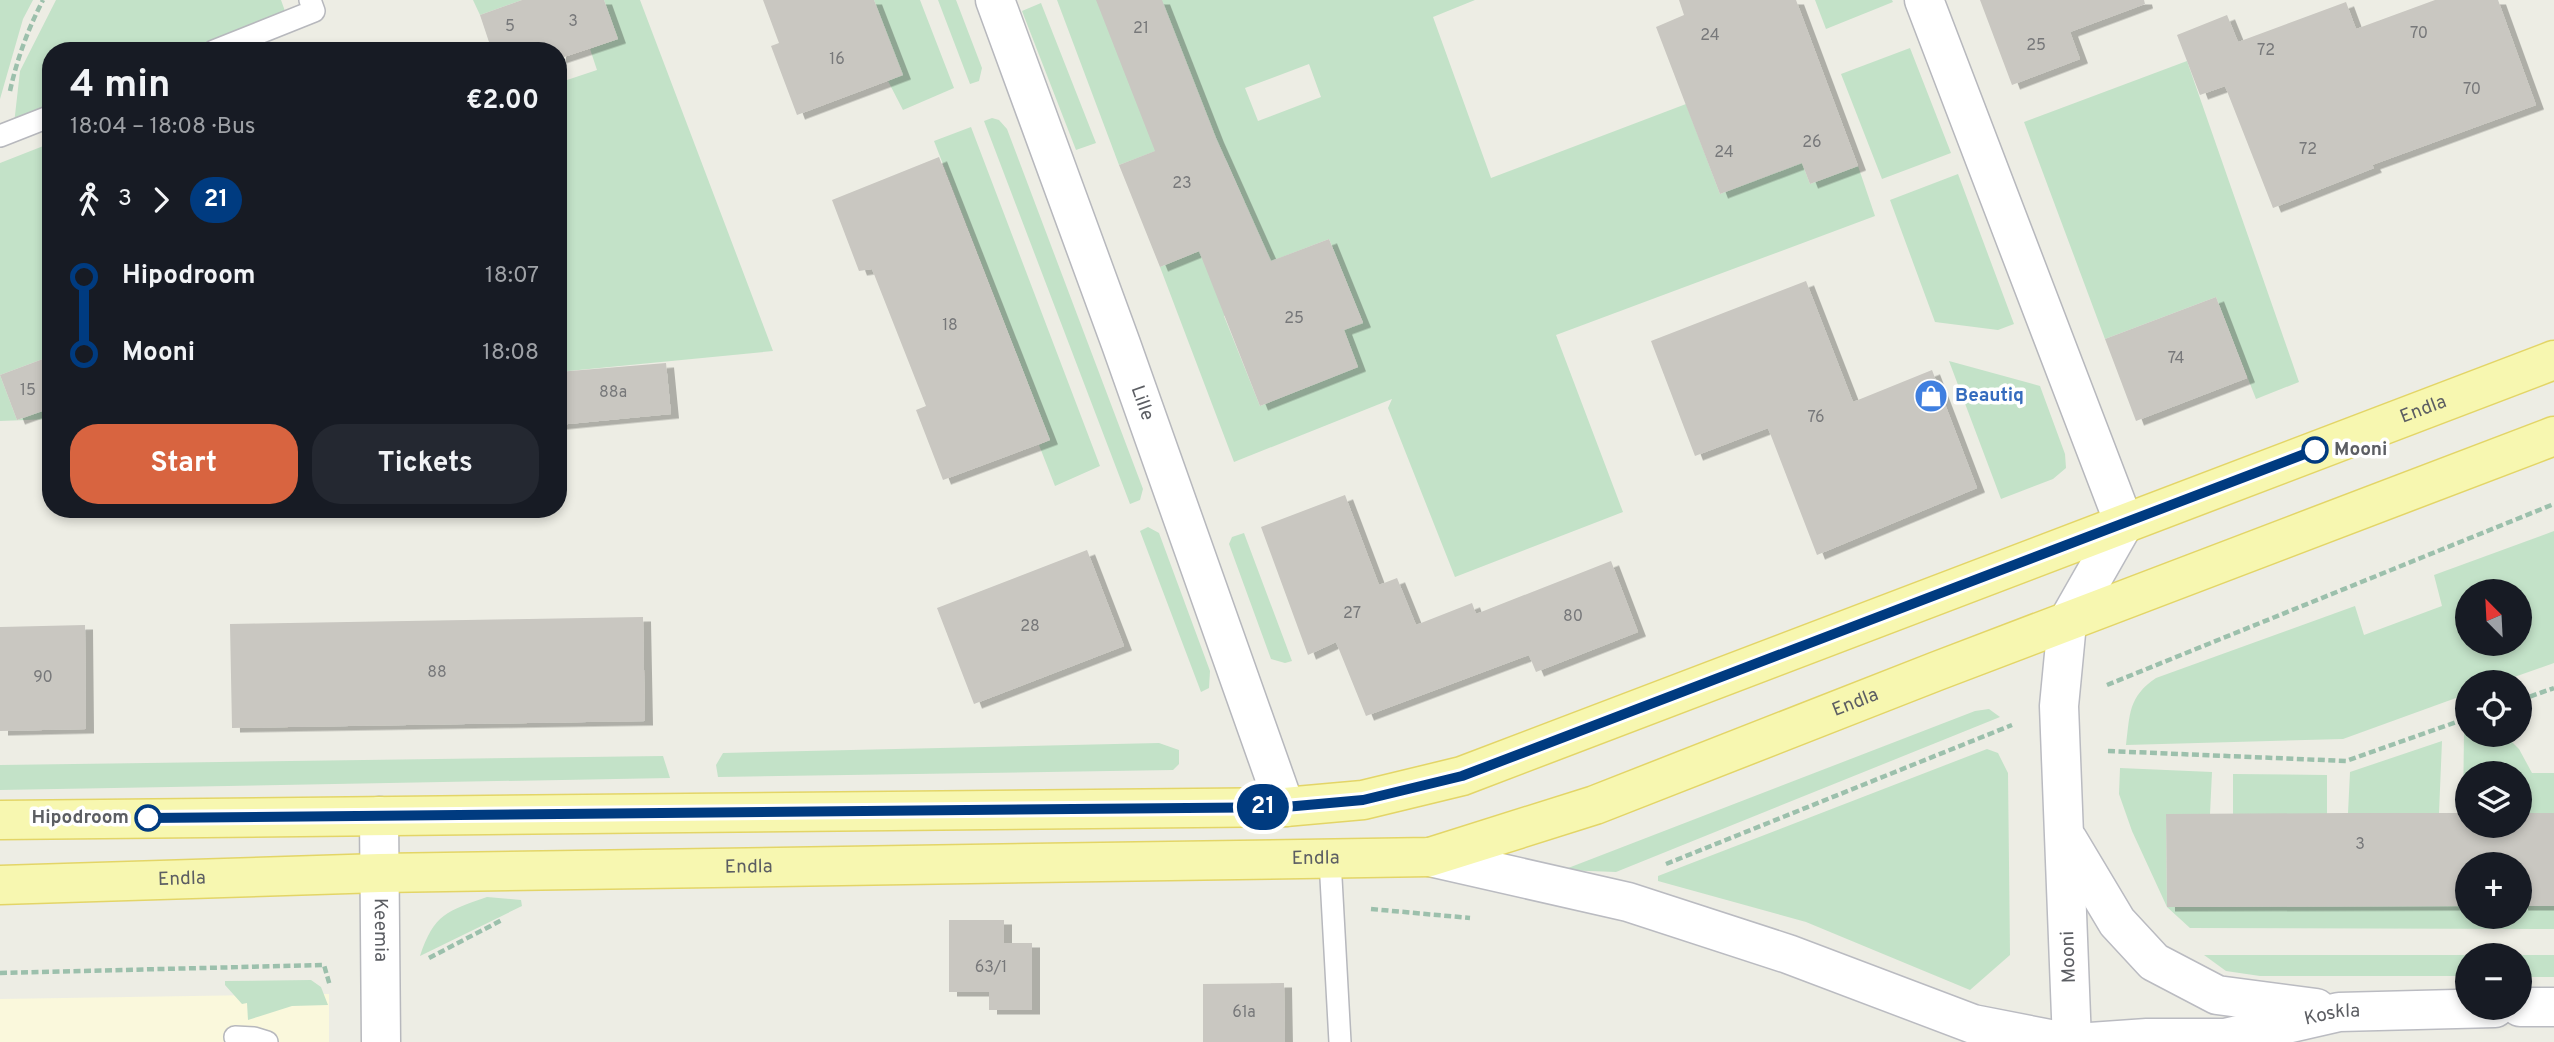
<!DOCTYPE html>
<html lang="en">
<head>
<meta charset="utf-8">
<style>
  body { margin:0; font-family:Overpass,sans-serif; background:#242831; color:#f1f3f6; height:100vh; display:flex; flex-direction:column; font-size:26px; white-space:nowrap }
  * { box-sizing:border-box; margin:0 }
  p { font-size:23px; color:#9ea1a6 }
  .icon { flex:none; width:38px; height:38px; fill:none; stroke:currentColor; stroke-width:2; stroke-linecap:round; stroke-linejoin:round }
  .map { position:relative; flex:1; overflow:hidden }
  .details { position:absolute; left:42px; top:42px; width:525px; height:476px; display:flex; flex-direction:column; background:#171b24; border-radius:28px; box-shadow:0 4px 10px #0003 }
  .details>* { flex:none }
  .badge { padding:0 14px; border-radius:23px; font-size:24px; line-height:46px }
  .needle { width:46px; rotate:336deg }
  .controls { position:absolute; left:2455px; top:579px; display:grid; gap:14px }
  .controls a { display:grid; place-items:center; width:77px; height:77px; border-radius:50%; background:#171b24; box-shadow:0 4px 10px #0003; font-size:35px }
  .map>.badge { position:absolute; translate:-50% -50%; box-shadow:0 0 0 4px #fff }
  .legs { display:flex; align-items:center; gap:10px; height:77px; padding:0 28px; font-size:23px }
  .legs p { margin-inline-start:auto }
  .summary { display:flex; align-items:center; justify-content:space-between; height:119px; padding:0 28px }
  h1 { font-size:38px; font-weight:700; line-height:52px }
  .cta { display:flex; gap:14px; margin-top:auto; padding:14px 28px }
  .cta a { flex:1; height:80px; border-radius:28px; background:#d86440; color:#fff; font-size:28px; font-weight:700; line-height:80px; text-align:center }
  .cta a+a { background:#242831; color:#f1f3f6 }
  ul { padding:0 28px; list-style:none }
  li { display:flex; align-items:center; gap:24px; height:77px; font-size:26px }
  li i { display:grid; place-items:center; width:10px; height:100%; margin:0 9px; background:currentColor }
  li i::after { content:''; width:18px; height:18px; margin:-9px; border:5px solid; border-radius:50%; background:#171b24 }
  li p { margin-inline-start:auto }
  li:first-child i { background:linear-gradient(#0000 50%,currentColor 0) }
  li:last-child i { background:linear-gradient(currentColor 50%,#0000 0) }
  .map>svg:first-child { display:block }
</style>
</head>
<body>
<div class="map">
<svg width="2554" height="1042" viewBox="0 0 2554 1042">
  <defs>
    <filter id="shadow"><feDropShadow dx="8" dy="4.5" stdDeviation="0" flood-color="#0004"/></filter>
  </defs>
  <rect width="100%" height="100%" fill="#edede4"/>
  <path fill="#faf8dc" d="M 329,994 L 329,1042 L 0,1042 L 0,999 Z"/>
  <path fill="#c3e2c8" fill-rule="evenodd" d="M 0,0 L 33,0 L 23,19 L 0,99 Z
    M 56,0 L 281,0 L 286,14 L 195,51 L 51,51 L 51,109 L 14,124 L 20,71 Z
    M 473,0 L 522,0 L 480,15 Z
    M 604,0 L 640,0 L 773,351 L 558,372 L 558,83 L 597,70 L 590,49 L 618,39 Z
    M 874,0 L 920,0 L 954,88 L 903,110 L 888,81 L 902,75 Z
    M 938,0 L 956,0 L 982,68 L 979,81 L 970,84 Z
    M 1057,0 L 1475,0 L 1433,17 L 1491,178 L 1686,104 L 1720,194 L 1753,181 L 1799,155 L 1810,184 L 1858,166 L 1875,216 L 1556,335 L 1623,512 L 1455,577 L 1388,408 L 1392,399 L 1234,462 L 1160,267 L 1242,234 L 1244,201 L 1227,162 L 1203,133 L 1119,165 ZM 1309,64 L 1321,97 L 1258,121 L 1245,88 ZM 1329,239 L 1363,322 L 1344,330 L 1358,367 L 1260,406 L 1224,316 L 1268,299 L 1256,267 Z
    M 1815,0 L 1892,0 L 1893,2 L 1826,29 Z
    M 1041,3 L 1096,143 L 1076,150 L 1022,11 Z
    M 1910,48 L 1951,153 L 1882,179 L 1841,74 Z
    M 2187,61 L 2299,382 L 2256,399 L 2216,297 L 2105,339 L 2024,122 Z
    M 992,118 L 999,120 L 1007,129 L 1143,489 L 1140,500 L 1130,504 L 984,121 Z
    M 971,127 L 1100,466 L 1055,486 L 1039,445 L 1050,440 L 934,141 Z
    M 51,143 L 51,356 L 0,375 L 17,420 L 51,408 L 51,419 L 0,421 L 0,163 Z
    M 1958,174 L 2014,324 L 1998,330 L 1935,322 L 1890,200 Z
    M 1949,361 L 2040,386 L 2065,454 L 2066,468 L 2053,479 L 2001,499 Z
    M 1148,527 L 1159,533 L 1210,671 L 1209,688 L 1201,692 L 1140,531 Z
    M 2554,531 L 2554,663 L 2500,682 L 2468,682 L 2467,694 L 2343,739 L 2126,745 C 2130,714 2128,697 2156,678 L 2355,606 L 2364,635 L 2442,606 L 2434,575 ZM 2468,592 L 2520,592 L 2520,644 L 2468,644 Z
    M 1244,533 L 1292,661 L 1285,663 L 1271,659 L 1229,544 L 1232,537 Z
    M 1989,709 L 2000,717 L 1616,872 L 1563,870 L 1975,711 Z
    M 2464,731 L 2467,731 L 2468,735 L 2505,735 L 2519,749 L 2532,773 L 2554,773 L 2554,813 L 2520,813 L 2520,774 L 2468,774 L 2467,813 L 2463,813 Z
    M 2442,741 L 2439,813 L 2348,813 L 2350,772 Z
    M 1159,743 L 1179,750 L 1179,764 L 1173,770 L 718,777 L 716,765 L 723,753 Z
    M 1987,749 L 1998,753 L 2008,773 L 2010,955 L 1970,990 L 1806,922 L 1658,881 L 1658,876 Z
    M 663,756 L 670,778 L 0,790 L 0,765 Z
    M 2120,768 L 2212,772 L 2210,814 L 2166,814 L 2167,907 L 2467,906 L 2468,917 L 2520,917 L 2520,906 L 2554,906 L 2554,929 L 2190,928 L 2167,907 L 2132,831 L 2119,794 Z
    M 2233,774 L 2327,775 L 2327,815 L 2233,814 Z
    M 487,897 L 521,900 L 522,906 L 420,956 C 434,914 447,911 487,897 Z
    M 2204,955 L 2554,955 L 2554,977 L 2520,977 L 2520,956 L 2468,956 L 2467,976 L 2260,976 L 2226,971 Z
    M 311,980 L 321,987 L 328,1005 L 292,1006 L 248,1020 L 247,1003 L 242,1004 L 225,985 L 225,981 Z"/>
  <path fill="#c9c7c1" filter="url(#shadow)" d="M 522,0 L 604,0 L 618,39 L 558,59 L 558,51 L 492,51 L 480,15 Z
    M 763,0 L 874,0 L 903,75 L 797,115 L 771,46 L 779,43 Z
    M 1096,0 L 1162,0 L 1216,138 L 1271,261 L 1329,239 L 1363,323 L 1344,330 L 1358,367 L 1260,406 L 1199,251 L 1160,267 L 1119,165 L 1155,151 Z
    M 1679,0 L 1796,0 L 1858,166 L 1810,184 L 1802,163 L 1720,194 L 1656,27 L 1684,15 Z
    M 1980,0 L 2144,0 L 2145,4 L 2070,32 L 2080,59 L 2012,85 Z
    M 2435,0 L 2498,0 L 2536,105 L 2372,165 L 2374,168 L 2273,208 L 2225,86 L 2200,95 L 2177,35 L 2227,15 L 2238,42 L 2346,2 L 2356,29 Z
    M 939,157 L 1050,440 L 943,480 L 916,410 L 926,406 L 872,269 L 859,271 L 832,200 Z
    M 1806,281 L 1853,402 L 1932,370 L 1977,488 L 1817,555 L 1768,428 L 1695,456 L 1651,341 Z
    M 2216,297 L 2247,378 L 2136,421 L 2105,339 Z
    M 51,356 L 51,408 L 17,420 L 0,375 Z
    M 666,363 L 671,414 L 558,425 L 558,372 Z
    M 1345,495 L 1379,585 L 1397,578 L 1416,625 L 1472,603 L 1476,614 L 1611,561 L 1638,632 L 1536,672 L 1529,655 L 1366,716 L 1336,642 L 1308,655 L 1261,527 Z
    M 1087,550 L 1124,646 L 974,704 L 937,608 Z
    M 643,617 L 645,721 L 232,728 L 230,624 Z
    M 85,625 L 86,729 L 0,731 L 0,627 Z
    M 2348,813 L 2468,813 L 2468,826 L 2520,826 L 2520,813 L 2554,813 L 2554,906 L 2520,906 L 2520,864 L 2468,864 L 2468,906 L 2167,907 L 2166,814 Z
    M 949,920 L 1004,920 L 1004,943 L 1032,943 L 1032,1010 L 989,1010 L 989,992 L 949,992 Z
    M 1284,983 L 1285,1042 L 1203,1042 L 1203,984 Z"/>
  <g fill="none" stroke-linecap="round" stroke-linejoin="round">
    <defs>
      <path id="lane" d="M 214,51 L 314,11 L 310,0
        M 0,136 L 51,116
        M 1330,860 L 1340,1042
        M 235,1037 L 254,1038 L 267,1042"/>
      <g id="street">
        <path id="s1" d="M 995,0 L 1121,344 L 1285,807"/>
        <path d="M 1924,0 L 2124,523"/>
        <path id="s2" d="M 379,816 L 381,1042"/>
      </g>
      <g id="secondary">
        <path d="M 2068,840 L 2117,922 L 2154,962 L 2217,995 L 2316,1008"/>
        <path d="M 1430,857 L 1628,902 L 1788,954 L 1973,1024 L 2065,1042"/>
        <path d="M 2520,1007 L 2554,1007"/>
        <path d="M 2072,1042 L 2059,706 L 2067,623 L 2124,523"/>
        <path id="s3" d="M 2090,1042 L 2147,1038 L 2225,1038 L 2339,1012 L 2495,1008"/>
      </g>
      <g id="primary">
        <path id="s4" d="M 0,820 L 1285,807 L 1363,800 L 1462,776 L 2554,360"/>
        <path id="s5" d="M 0,885 L 380,873 L 1430,857 L 1595,805 L 1937,671 L 2554,436"/>
      </g>
    </defs>
    <use href="#lane" stroke="#b7b8bd" stroke-width="24"/>
    <use href="#street" stroke="#b7b8bd" stroke-width="41"/>
    <use href="#secondary" stroke="#babbc1" stroke-width="41"/>
    <use href="#primary" stroke="#e3d567" stroke-width="41"/>
    <path stroke="#9cc0ac" stroke-width="4.5" stroke-dasharray="7 3.5" stroke-linecap="butt" d="M 10,91 C 17,59 28,29 43,0
      M 2107,685 L 2554,504
      M 2520,700 L 2554,688
      M 2108,751 L 2346,761 L 2468,718
      M 1666,864 L 2012,725
      M 1371,909 L 1470,918
      M 429,958 L 502,920
      M 0,973 L 324,965 L 330,986"/>
    <use href="#lane" stroke="#fff" stroke-width="21"/>
    <use href="#street" stroke="#fff" stroke-width="38"/>
    <use href="#secondary" stroke="#fff" stroke-width="38"/>
    <use href="#primary" stroke="#f7f7b0" stroke-width="38"/>
  </g>
  <g fill="none" stroke-linecap="round" stroke-linejoin="round">
    <defs>
      <path id="line-1" d="M 148,818 L 1285,807 L 1363,800 L 1462,776 L 2315,450"/>
    </defs>
    <use href="#line-1" stroke="#fff" stroke-width="16"/>
    <use href="#line-1" stroke="#003b80" stroke-width="10"/>
  </g>
  <defs>
    <symbol id="shop-disc" viewBox="-11 -11 22 22"><circle r="9.5" fill="#3f7fe0" stroke="#fff"/><path d="M-5-2.5h2.3a2.7 3.5 0 0 1 5.4 0H5L5.5 6h-11ZM-1.5-2.5h3a1.5 2.3 0 0 0-3 0Z" fill="#fff"/></symbol>
  </defs>
  <g fill-rule="evenodd">
    <use href="#shop-disc" x="1912" y="377" width="38" height="38"/>
  </g>
  <g fill="#fff" stroke="#003b80" stroke-width="3.5">
    <circle cx="2315" cy="450" r="12"/>
    <circle cx="148" cy="818" r="12"/>
  </g>
  <g text-anchor="middle" dominant-baseline="central" stroke-width="7" stroke-linejoin="round" paint-order="stroke">
    <g font-size="16" fill="#77787a">
      <text x="573" y="22">3</text>
      <text x="510" y="27">5</text>
      <text x="1141" y="29">21</text>
      <text x="2419" y="34">70</text>
      <text x="1710" y="36">24</text>
      <text x="2036" y="46">25</text>
      <text x="2266" y="51">72</text>
      <text x="837" y="60">16</text>
      <text x="2472" y="90">70</text>
      <text x="1812" y="143">26</text>
      <text x="2308" y="150">72</text>
      <text x="1724" y="153">24</text>
      <text x="1182" y="184">23</text>
      <text x="1294" y="319">25</text>
      <text x="950" y="326">18</text>
      <text x="2176" y="359">74</text>
      <text x="28" y="391">15</text>
      <text x="613" y="393">88a</text>
      <text x="1816" y="418">76</text>
      <text x="1352" y="614">27</text>
      <text x="1573" y="617">80</text>
      <text x="1030" y="627">28</text>
      <text x="437" y="673">88</text>
      <text x="43" y="678">90</text>
      <text x="2360" y="845">3</text>
      <text x="991" y="968">63/1</text>
      <text x="1244" y="1013">61a</text>
    </g>
    <g font-size="19" font-weight="bold" fill="#366cbe" stroke="#fff" text-anchor="start">
      <text x="1955" y="396">Beautiq</text>
    </g>
    <g font-size="19" fill="#5c5e63" stroke="#fff">
      <text stroke="none"><textPath href="#s1" startOffset="429">Lille</textPath></text>
      <text stroke="none"><textPath href="#s4" startOffset="2494">Endla</textPath></text>
      <text stroke="none"><textPath href="#s5" startOffset="1883">Endla</textPath></text>
      <text stroke="none"><textPath href="#s5" startOffset="1316">Endla</textPath></text>
      <text stroke="none"><textPath href="#s5" startOffset="749">Endla</textPath></text>
      <text stroke="none"><textPath href="#s5" startOffset="182">Endla</textPath></text>
      <text stroke="none"><textPath href="#s2" startOffset="114">Keemia</textPath></text>
      <text transform="translate(2069 957) rotate(-92)">Mooni</text>
      <text stroke="none"><textPath href="#s3" startOffset="245">Koskla</textPath></text>
    </g>
    <g font-size="19" font-weight="bold" fill="#5c5e63" stroke="#fff" text-anchor="start">
      <text x="2334" y="450">Mooni</text>
      <text x="129" y="818" text-anchor="end">Hipodroom</text>
    </g>
  </g>
</svg>
<div class="controls">
<a><svg class="needle" viewBox="-14 -14 28 28"><path d="M0-13l5 13h-10z" fill="#e53935"/><path d="M0 13l5-13h-10z" fill="#9ea1a6"/></svg></a>
<a><svg class="icon" aria-label="locate" viewBox="0 0 24 24"><circle cx="12" cy="12" r="6"/><path d="M12 2v4M12 18v4M2 12h4M18 12h4"/></svg></a>
<a><svg class="icon" aria-label="layers" viewBox="0 0 24 24"><path d="M12 4l9 5-9 5-9-5zM3 14l9 5 9-5"/></svg></a>
<a>+</a>
<a>−</a>
</div>
<b class="badge" style="left:1263px;top:807px;background:#003b80;color:#fff">21</b>
<section class="details">
<div class="summary"><div><h1>4 min</h1><p>18:04 – 18:08 · Bus</p></div><b>€2.00</b></div>
<div class="legs"><svg class="icon" aria-label="walk" viewBox="0 0 24 24"><circle cx="13" cy="4" r="2"/><path d="M13 8l-2 6 4 7M11 14l-3 7M7 12l3-4h3l4 4"/></svg>3<svg class="icon" aria-label="forward" viewBox="0 0 24 24"><path d="M9 5l7 7-7 7"/></svg><b class="badge" style="background:#003b80;color:#fff">21</b></div>
<ul>
<li><i style="color:#003b80"></i><b>Hipodroom</b><p>18:07</p></li>
<li><i style="color:#003b80"></i><b>Mooni</b><p>18:08</p></li>
</ul>
<div class="cta"><a>Start</a><a>Tickets</a></div>
</section>
</div>
</body>
</html>
